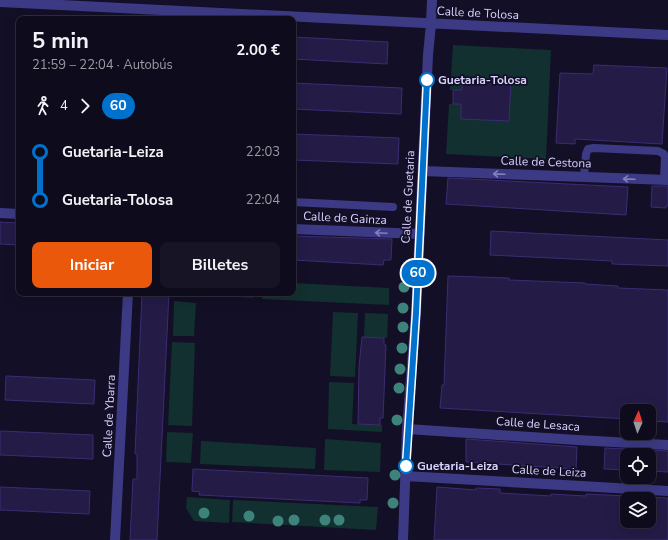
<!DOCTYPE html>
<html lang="es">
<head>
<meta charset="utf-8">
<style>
  body { margin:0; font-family:"Nunito Sans",sans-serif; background:#171425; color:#f1f3f6; height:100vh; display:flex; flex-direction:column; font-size:15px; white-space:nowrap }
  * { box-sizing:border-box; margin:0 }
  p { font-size:13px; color:#9b9ba3 }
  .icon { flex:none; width:22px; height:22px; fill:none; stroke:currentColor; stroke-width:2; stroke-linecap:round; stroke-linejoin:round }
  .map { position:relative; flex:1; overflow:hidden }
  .side { position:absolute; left:16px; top:16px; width:280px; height:280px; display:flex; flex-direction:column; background:#0e0b1c; border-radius:8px; box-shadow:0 4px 16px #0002,0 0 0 1px #2e2b3b }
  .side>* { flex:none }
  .badge { padding:0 8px; border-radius:13px; font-size:14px; line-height:26px }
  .needle { width:26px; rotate:3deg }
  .fabs { position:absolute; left:620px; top:404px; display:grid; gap:8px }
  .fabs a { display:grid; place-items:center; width:36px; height:36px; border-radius:8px; background:#0e0b1c; box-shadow:0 4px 16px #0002,0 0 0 1px #2e2b3b; font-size:20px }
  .map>.badge { position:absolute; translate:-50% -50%; box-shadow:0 0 0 2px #fff }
  .legs { display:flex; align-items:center; gap:6px; height:44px; padding:0 16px; font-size:13px }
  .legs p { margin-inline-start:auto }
  .overview { display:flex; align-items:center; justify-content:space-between; height:68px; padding:0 16px }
  h1 { font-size:22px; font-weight:700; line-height:30px }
  .cta { display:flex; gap:8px; margin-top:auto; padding:8px 16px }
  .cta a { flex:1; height:46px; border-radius:8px; background:#ea580c; color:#fff; font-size:16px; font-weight:700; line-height:46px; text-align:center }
  .cta a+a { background:#171425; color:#f1f3f6 }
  ul { padding:0 16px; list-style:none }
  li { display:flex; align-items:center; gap:14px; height:48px; font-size:15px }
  li i { display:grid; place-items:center; width:6px; height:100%; margin:0 5px; background:currentColor }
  li i::after { content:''; width:10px; height:10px; margin:-5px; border:3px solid; border-radius:50%; background:#0e0b1c }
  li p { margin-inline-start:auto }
  li:first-child i { background:linear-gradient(#0000 50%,currentColor 0) }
  li:last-child i { background:linear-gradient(currentColor 50%,#0000 0) }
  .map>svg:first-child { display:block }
</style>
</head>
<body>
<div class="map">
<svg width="668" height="540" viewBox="0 0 668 540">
  <rect width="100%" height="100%" fill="#130f26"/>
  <path fill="#12302f" d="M 453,45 L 551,50 L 546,159 L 446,154 L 449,104 L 461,104 L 461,119 L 509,121 L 511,80 L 463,78 L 462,90 L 450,90 Z
    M 293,283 L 389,288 L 389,305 L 262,299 L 262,293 L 293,293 Z
    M 175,293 L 253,293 L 253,298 Z
    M 174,301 L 196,303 L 194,336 L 173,336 Z
    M 333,312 L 358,313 L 355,377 L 330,376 Z
    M 365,313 L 388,314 L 387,338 L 364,337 Z
    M 172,342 L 195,343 L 192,426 L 168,425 Z
    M 329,382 L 354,383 L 352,424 L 382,425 L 382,432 L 328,429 Z
    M 167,432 L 193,433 L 191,463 L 166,462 Z
    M 325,439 L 381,443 L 380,472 L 324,470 Z
    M 201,441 L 316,448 L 315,469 L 200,464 Z
    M 187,497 L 230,500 L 229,523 L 194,521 L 186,508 Z
    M 233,500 L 378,507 L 376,530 L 232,522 Z"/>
  <path fill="#241b47" stroke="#3b2d73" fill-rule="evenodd" d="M 293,37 L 388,42 L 387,64 L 293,59 Z
    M 594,65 L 667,68 L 662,144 L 575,139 L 575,144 L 556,143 L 560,73 L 593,74 Z
    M 463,78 L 511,80 L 509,121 L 461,119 L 461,104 L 453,104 L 453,90 L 462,90 Z
    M 293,83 L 402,88 L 401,114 L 293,109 Z
    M 293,134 L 399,138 L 398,164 L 293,160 Z
    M 448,178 L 628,187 L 626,215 L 446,204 Z
    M 652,186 L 668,186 L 668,206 L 666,206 L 666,208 L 651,207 Z
    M 0,222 L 19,223 L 19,245 L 0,244 Z
    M 491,231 L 668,240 L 668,266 L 612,264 L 612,261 L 490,255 Z
    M 293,236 L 392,239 L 391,260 L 384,260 L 383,265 L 293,260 Z
    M 448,276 L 509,278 L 509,280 L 585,283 L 585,284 L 618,286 L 618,288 L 668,290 L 668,422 L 649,421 L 649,411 L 627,411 L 627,419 L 440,408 L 442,385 L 444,385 Z
    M 142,293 L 169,293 L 157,540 L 130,540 L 133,479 L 137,479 L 137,454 L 135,454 Z
    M 362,337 L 384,338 L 384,345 L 386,345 L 383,418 L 380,418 L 380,425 L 358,424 L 359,367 Z
    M 6,376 L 95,380 L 94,404 L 5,400 Z
    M 0,431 L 93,435 L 93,459 L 0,455 Z
    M 466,439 L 577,447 L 576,469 L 466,462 Z
    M 605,448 L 668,451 L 668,472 L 649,471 L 649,455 L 627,455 L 627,470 L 604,469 Z
    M 193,469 L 368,478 L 367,500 L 360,500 L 360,503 L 199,495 L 200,492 L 192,491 Z
    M 0,487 L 90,491 L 89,514 L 0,510 Z
    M 437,487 L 476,490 L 476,488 L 500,489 L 500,493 L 551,496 L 551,494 L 586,496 L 586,494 L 668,498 L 668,540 L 434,540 ZM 627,499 L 649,499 L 649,521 L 627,521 Z"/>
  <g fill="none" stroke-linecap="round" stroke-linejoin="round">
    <path stroke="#3d3a85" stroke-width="8" d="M 584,177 L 586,154 L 588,149 L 594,148 L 658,151 L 664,154 L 665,158 L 664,180
      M 293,202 L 393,207"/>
    <path stroke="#3d3a85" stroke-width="10" d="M 577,440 L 668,445
      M 405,476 L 668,491"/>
    <path stroke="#3d3a85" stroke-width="10" d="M 0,2 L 668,35
      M 423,171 L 668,180
      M 0,213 L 19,214
      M 293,229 L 420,234
      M 407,429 L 577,440
      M 115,540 L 128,293
      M 403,540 L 407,429 L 416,313 L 428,55 L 431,24 L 432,0"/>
  </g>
  <g fill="#3d827b">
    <circle cx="404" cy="287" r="5.5"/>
    <circle cx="403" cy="308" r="5.5"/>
    <circle cx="403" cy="327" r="5.5"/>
    <circle cx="402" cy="348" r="5.5"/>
    <circle cx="400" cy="369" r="5.5"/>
    <circle cx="399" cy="388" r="5.5"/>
    <circle cx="397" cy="420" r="5.5"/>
    <circle cx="395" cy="475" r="5.5"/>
    <circle cx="393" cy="503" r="5.5"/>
    <circle cx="204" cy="513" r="5.5"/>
    <circle cx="249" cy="516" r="5.5"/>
    <circle cx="294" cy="520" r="5.5"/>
    <circle cx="325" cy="520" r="5.5"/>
    <circle cx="339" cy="520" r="5.5"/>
    <circle cx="278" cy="521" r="5.5"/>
  </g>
  <defs><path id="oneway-shaft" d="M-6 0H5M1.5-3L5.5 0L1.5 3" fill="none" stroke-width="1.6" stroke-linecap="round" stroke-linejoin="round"/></defs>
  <g stroke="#837fbc">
    <use href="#oneway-shaft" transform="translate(499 174) rotate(-178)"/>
    <use href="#oneway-shaft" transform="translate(629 179) rotate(-178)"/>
    <use href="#oneway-shaft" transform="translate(381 233) rotate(-177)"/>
  </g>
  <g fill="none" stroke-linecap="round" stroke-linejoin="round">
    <defs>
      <path id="line-1" d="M 406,466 L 416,313 L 427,80"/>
    </defs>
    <use href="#line-1" stroke="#fff" stroke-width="9"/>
    <use href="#line-1" stroke="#0072ce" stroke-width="6"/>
  </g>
  <g fill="#fff" stroke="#0072ce" stroke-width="2">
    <circle cx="427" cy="80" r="7"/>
    <circle cx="406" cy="466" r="7"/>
  </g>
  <g text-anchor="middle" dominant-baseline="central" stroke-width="3.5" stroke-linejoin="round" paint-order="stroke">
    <g font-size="12" fill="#d9d4ff" stroke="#130f26">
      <text transform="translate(478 13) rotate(3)">Calle de Tolosa</text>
      <text transform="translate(546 162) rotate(2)">Calle de Cestona</text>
      <text transform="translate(408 197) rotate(-87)">Calle de Guetaria</text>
      <text transform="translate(345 218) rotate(3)">Calle de Gainza</text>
      <text transform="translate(109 416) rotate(-87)">Calle de Ybarra</text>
      <text transform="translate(538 424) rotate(4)">Calle de Lesaca</text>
      <text transform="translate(549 471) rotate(3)">Calle de Leiza</text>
    </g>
    <g font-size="12" font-weight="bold" fill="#d9d4ff" stroke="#130f26" text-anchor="start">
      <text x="438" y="80">Guetaria-Tolosa</text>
      <text x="417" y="466">Guetaria-Leiza</text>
    </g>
  </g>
</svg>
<div class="fabs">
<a><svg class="needle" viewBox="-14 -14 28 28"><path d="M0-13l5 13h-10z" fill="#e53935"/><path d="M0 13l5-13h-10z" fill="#9b9ba3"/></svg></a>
<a><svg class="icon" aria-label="locate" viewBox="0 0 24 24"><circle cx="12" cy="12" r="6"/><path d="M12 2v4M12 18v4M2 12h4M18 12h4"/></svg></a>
<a><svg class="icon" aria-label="layers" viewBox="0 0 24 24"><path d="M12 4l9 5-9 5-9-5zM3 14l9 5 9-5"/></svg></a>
</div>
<b class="badge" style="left:418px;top:273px;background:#0072ce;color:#fff">60</b>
<section class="side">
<div class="overview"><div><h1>5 min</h1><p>21:59 – 22:04 · Autobús</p></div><b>2.00 €</b></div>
<div class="legs"><svg class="icon" aria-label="walk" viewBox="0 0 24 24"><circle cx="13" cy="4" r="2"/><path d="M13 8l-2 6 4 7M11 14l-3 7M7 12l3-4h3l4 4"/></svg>4<svg class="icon" aria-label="forward" viewBox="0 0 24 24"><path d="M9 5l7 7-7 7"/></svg><b class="badge" style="background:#0072ce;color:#fff">60</b></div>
<ul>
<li><i style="color:#0072ce"></i><b>Guetaria-Leiza</b><p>22:03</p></li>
<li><i style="color:#0072ce"></i><b>Guetaria-Tolosa</b><p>22:04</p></li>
</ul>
<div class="cta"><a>Iniciar</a><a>Billetes</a></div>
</section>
</div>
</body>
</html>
